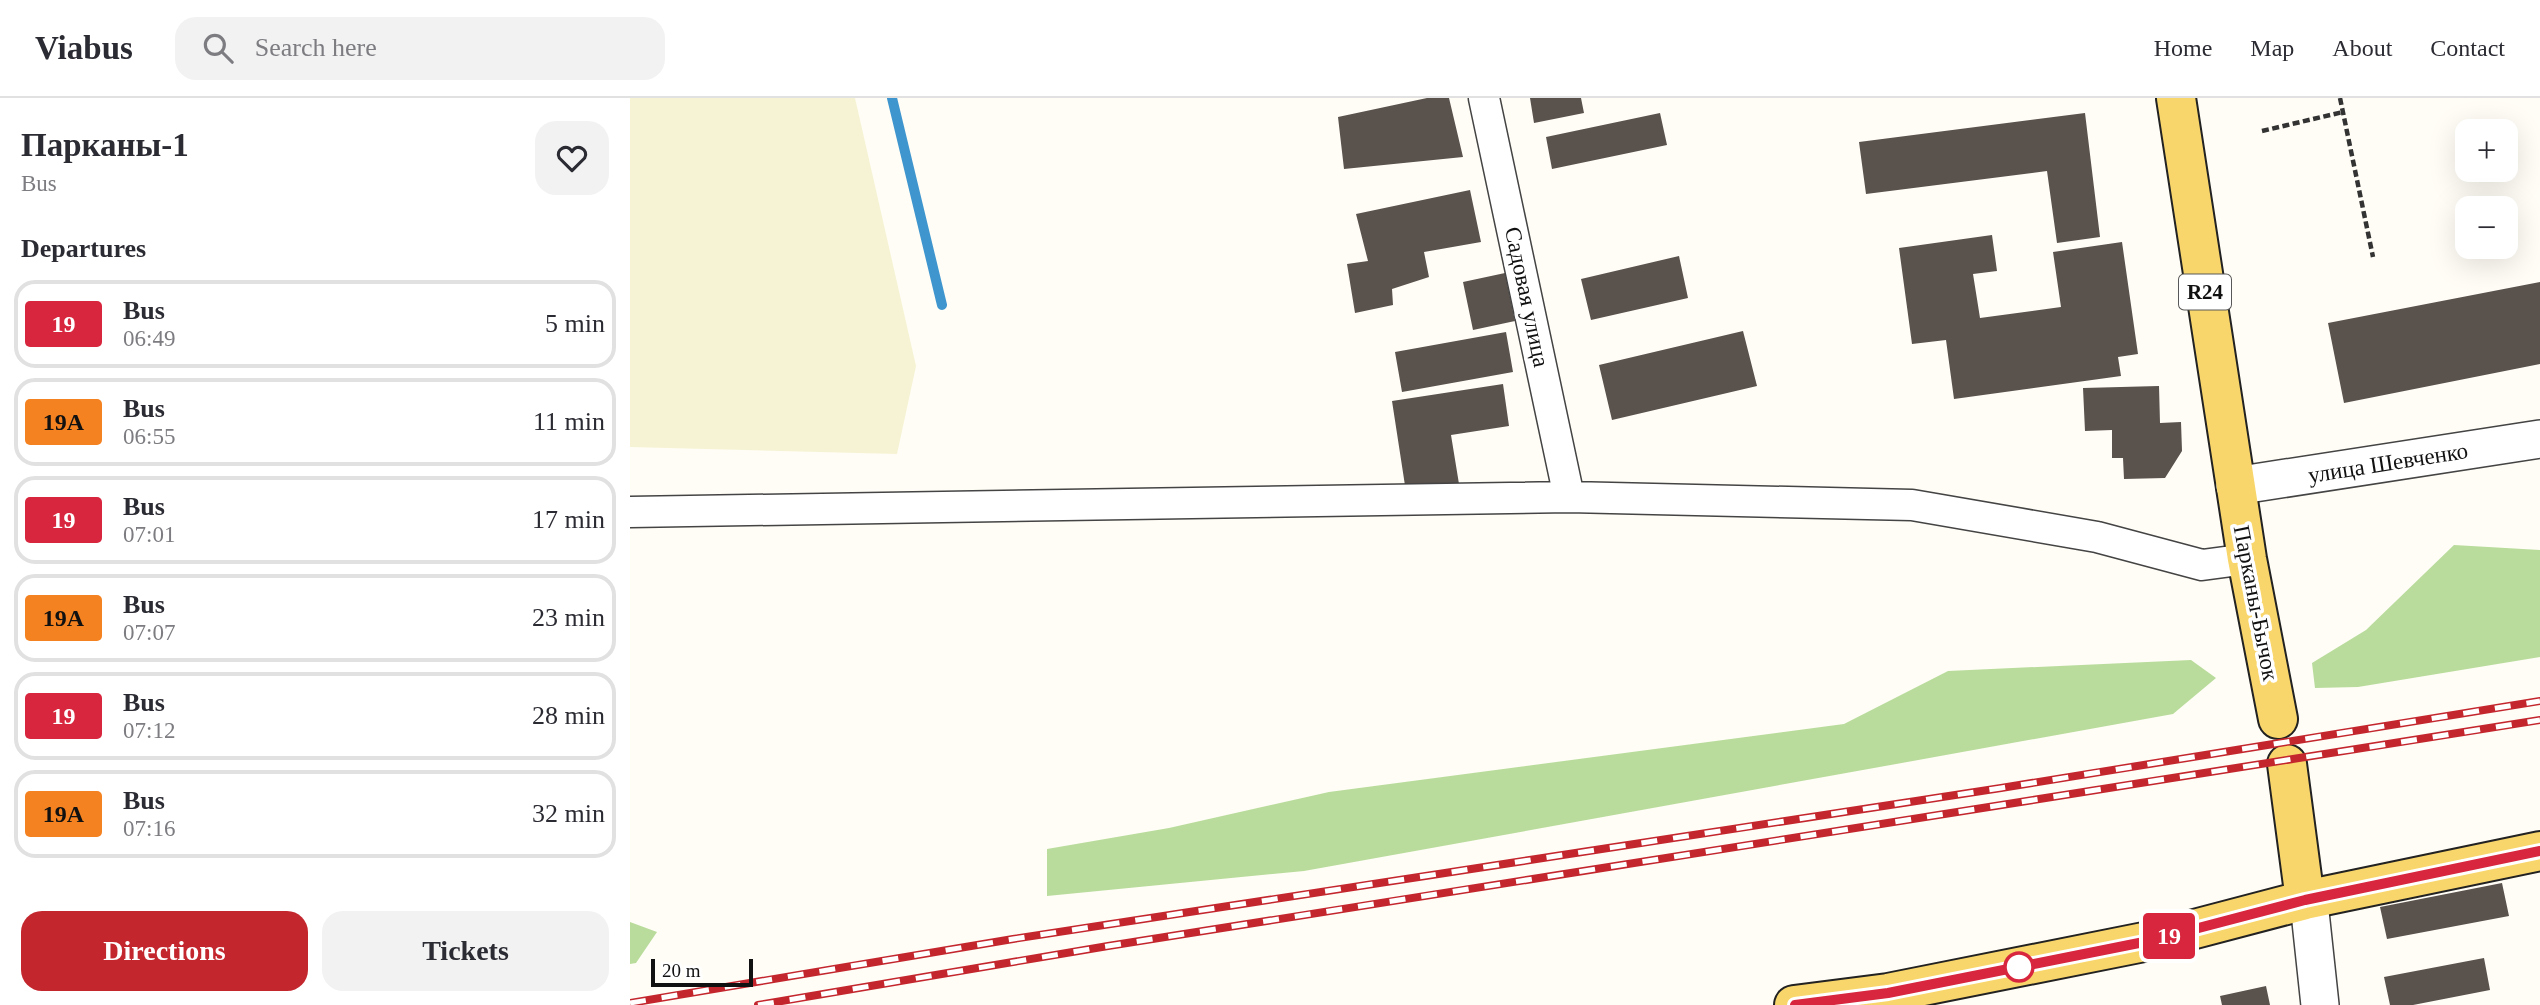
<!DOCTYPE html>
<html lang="en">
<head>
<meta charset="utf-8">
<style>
  body { margin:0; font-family:Georgia,serif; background:#f2f2f3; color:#2b2b33; height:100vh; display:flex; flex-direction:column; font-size:26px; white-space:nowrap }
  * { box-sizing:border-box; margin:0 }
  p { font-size:23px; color:#7c7c81 }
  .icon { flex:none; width:38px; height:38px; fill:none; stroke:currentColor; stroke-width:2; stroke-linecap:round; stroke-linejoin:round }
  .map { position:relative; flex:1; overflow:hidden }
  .drawer { display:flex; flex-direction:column; background:#fff; width:630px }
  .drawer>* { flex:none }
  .badge { padding:0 14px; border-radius:5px; font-size:24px; line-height:46px }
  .fabs { position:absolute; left:1825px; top:21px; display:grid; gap:14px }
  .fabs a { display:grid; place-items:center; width:63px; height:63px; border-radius:14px; background:#fff; box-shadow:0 7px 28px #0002; font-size:35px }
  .scale { position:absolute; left:21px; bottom:18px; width:102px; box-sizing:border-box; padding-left:7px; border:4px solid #111; border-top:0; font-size:19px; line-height:24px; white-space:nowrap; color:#111; -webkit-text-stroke:5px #fff; paint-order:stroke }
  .map>.badge { position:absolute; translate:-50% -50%; box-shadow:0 0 0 4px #fff }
  h2 { padding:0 21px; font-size:26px; line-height:63px }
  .round { display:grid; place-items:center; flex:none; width:74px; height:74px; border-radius:21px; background:#f2f2f3 }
  .summary { display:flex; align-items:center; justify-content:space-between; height:119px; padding:0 21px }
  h1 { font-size:33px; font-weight:600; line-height:52px }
  .primary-button { display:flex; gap:14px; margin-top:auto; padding:14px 21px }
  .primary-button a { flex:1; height:80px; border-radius:21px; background:#c4262e; color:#fff; font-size:28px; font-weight:600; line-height:80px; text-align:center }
  .primary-button a+a { background:#f2f2f3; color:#2b2b33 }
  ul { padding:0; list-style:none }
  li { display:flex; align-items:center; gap:21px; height:88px; margin:0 14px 10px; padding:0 7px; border:4px solid #e1e1e2; border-radius:21px }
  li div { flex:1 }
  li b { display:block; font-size:26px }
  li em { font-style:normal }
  li .badge { min-width:77px; font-weight:700; text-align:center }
  header { display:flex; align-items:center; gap:42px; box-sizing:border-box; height:98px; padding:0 35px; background:#fff; border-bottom:2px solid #e1e1e2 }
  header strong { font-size:33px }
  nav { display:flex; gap:38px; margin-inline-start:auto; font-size:24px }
  .search { width:490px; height:63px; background:#f2f2f3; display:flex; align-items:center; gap:18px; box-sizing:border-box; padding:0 24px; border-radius:21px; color:#7c7c81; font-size:26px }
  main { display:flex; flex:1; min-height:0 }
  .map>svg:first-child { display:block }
</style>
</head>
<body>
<header>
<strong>Viabus</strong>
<div class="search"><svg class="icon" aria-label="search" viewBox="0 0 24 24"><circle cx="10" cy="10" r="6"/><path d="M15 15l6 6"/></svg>Search here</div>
<nav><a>Home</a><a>Map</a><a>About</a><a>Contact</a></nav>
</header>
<main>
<section class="drawer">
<div class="summary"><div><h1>Парканы-1</h1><p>Bus</p></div><a class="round"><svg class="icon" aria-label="heart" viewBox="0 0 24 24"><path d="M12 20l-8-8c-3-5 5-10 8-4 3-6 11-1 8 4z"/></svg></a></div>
<h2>Departures</h2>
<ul>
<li><span class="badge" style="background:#d7263d;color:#fff">19</span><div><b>Bus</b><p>06:49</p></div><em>5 min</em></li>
<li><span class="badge" style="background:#f58220;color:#111">19А</span><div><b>Bus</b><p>06:55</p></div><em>11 min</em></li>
<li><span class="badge" style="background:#d7263d;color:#fff">19</span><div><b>Bus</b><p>07:01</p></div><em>17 min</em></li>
<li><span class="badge" style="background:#f58220;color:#111">19А</span><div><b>Bus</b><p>07:07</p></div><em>23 min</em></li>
<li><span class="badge" style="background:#d7263d;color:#fff">19</span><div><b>Bus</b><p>07:12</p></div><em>28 min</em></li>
<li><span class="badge" style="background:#f58220;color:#111">19А</span><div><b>Bus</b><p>07:16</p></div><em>32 min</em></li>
</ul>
<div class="primary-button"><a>Directions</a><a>Tickets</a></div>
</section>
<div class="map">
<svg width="1910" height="907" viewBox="0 0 1910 907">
  <rect width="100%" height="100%" fill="#fffdf5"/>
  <path fill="#f6f3d4" d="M 0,0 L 225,0 L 286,268 L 267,356 L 0,349 Z"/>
  <path fill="#b9dc9c" d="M 1824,447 L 1910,452 L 1910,559 L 1728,589 L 1685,590 L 1682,565 L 1736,532 Z
    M 1561,562 L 1586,580 L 1543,616 L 674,773 L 417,798 L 417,751 L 539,730 L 699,694 L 1214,626 L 1318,573 Z
    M 0,824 L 27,834 L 6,865 L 0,866 Z"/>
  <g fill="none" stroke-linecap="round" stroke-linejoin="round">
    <path stroke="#3f96cf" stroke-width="10" d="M 262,0 L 312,207"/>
  </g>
  <path fill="#5a524d" d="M 797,0 L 819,0 L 833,59 L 714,71 L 708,19 Z
    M 900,0 L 951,0 L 954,15 L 904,25 Z
    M 1030,15 L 1037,47 L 922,71 L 916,39 Z
    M 1455,15 L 1470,139 L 1427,145 L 1417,73 L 1236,96 L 1229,44 Z
    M 840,92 L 851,144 L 794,154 L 799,179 L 762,191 L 763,207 L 725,215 L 717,166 L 738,163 L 726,116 Z
    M 1362,137 L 1367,173 L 1343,176 L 1350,220 L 1431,209 L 1423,154 L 1492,144 L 1508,256 L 1488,259 L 1491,278 L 1324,301 L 1316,242 L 1282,246 L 1269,150 Z
    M 1049,158 L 1058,200 L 961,222 L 951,181 Z
    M 875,175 L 885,223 L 843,232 L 833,184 Z
    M 1910,184 L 1910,266 L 1714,305 L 1698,225 Z
    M 1113,233 L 1127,288 L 982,322 L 969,267 Z
    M 876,234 L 883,274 L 772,294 L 765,254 Z
    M 873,286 L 879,328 L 821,337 L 829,386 L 776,394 L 762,303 Z
    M 1529,288 L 1530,325 L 1551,324 L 1552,353 L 1535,380 L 1494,381 L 1493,360 L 1482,360 L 1482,332 L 1455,333 L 1453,290 Z
    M 1872,785 L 1879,818 L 1757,841 L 1750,809 Z
    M 1854,860 L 1860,892 L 1783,907 L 1760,907 L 1754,879 Z
    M 1636,888 L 1640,907 L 1592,907 L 1590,898 Z"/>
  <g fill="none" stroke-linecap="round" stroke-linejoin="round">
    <defs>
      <path id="minor" d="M 854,0 L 939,399
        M 0,414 L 939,399 L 1282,407 L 1467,439 L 1572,467 L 1617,461"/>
      <path id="tertiary" d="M 1605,388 L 1910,341
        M 1675,802 L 1680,814 L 1690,907"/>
      <path id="primary" d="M 1546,0 L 1617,461 L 1648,621
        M 1657,666 L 1675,802
        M 1164,907 L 1258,895 L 1519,843 L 1675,802 L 1910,753"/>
    </defs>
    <use href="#minor" stroke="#444" stroke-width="33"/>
    <use href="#tertiary" stroke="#444" stroke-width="40"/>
    <use href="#primary" stroke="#222" stroke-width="42"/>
    <path stroke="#333" stroke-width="4.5" stroke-dasharray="7 3.5" stroke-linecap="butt" d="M 1710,0 L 1743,159
      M 1632,33 L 1713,14"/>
    <use href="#minor" stroke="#fff" stroke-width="30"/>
    <use href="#tertiary" stroke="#fff" stroke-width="37"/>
    <use href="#primary" stroke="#f9d66b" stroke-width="38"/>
    <defs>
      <path id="rail" d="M 0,905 L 383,841 L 1371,690 L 1910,603
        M 128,907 L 478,848 L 1910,622"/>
    </defs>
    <use href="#rail" stroke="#c4262e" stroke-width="8"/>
    <use href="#rail" stroke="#fff" stroke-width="5" stroke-dasharray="16" stroke-linecap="butt"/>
  </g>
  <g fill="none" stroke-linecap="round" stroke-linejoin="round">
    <defs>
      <path id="line" d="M 1165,907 L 1258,895 L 1519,843 L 1675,802 L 1910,753"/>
    </defs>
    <use href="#line" stroke="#fff" stroke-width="16"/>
    <use href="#line" stroke="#d7263d" stroke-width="10"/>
  </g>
  <circle fill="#fff" stroke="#d7263d" stroke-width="3.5" cx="1389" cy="869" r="14"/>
  <g text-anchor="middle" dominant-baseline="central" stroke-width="7" stroke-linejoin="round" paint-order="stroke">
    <rect fill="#fff" stroke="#585858" stroke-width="2" x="1549" y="176.5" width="52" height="35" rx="5"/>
    <g font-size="21" font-weight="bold" fill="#111">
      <text x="1575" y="194">R24</text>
    </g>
    <g font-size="23" fill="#111" stroke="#fff">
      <text transform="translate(897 199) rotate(78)">Садовая улица</text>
      <text transform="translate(1758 365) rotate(-9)">улица Шевченко</text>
      <text transform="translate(1626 505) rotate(79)">Парканы-Бычок</text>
    </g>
  </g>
</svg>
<div class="fabs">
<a>+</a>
<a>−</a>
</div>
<div class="scale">20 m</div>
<b class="badge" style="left:1539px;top:838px;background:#d7263d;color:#fff">19</b>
</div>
</main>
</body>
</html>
